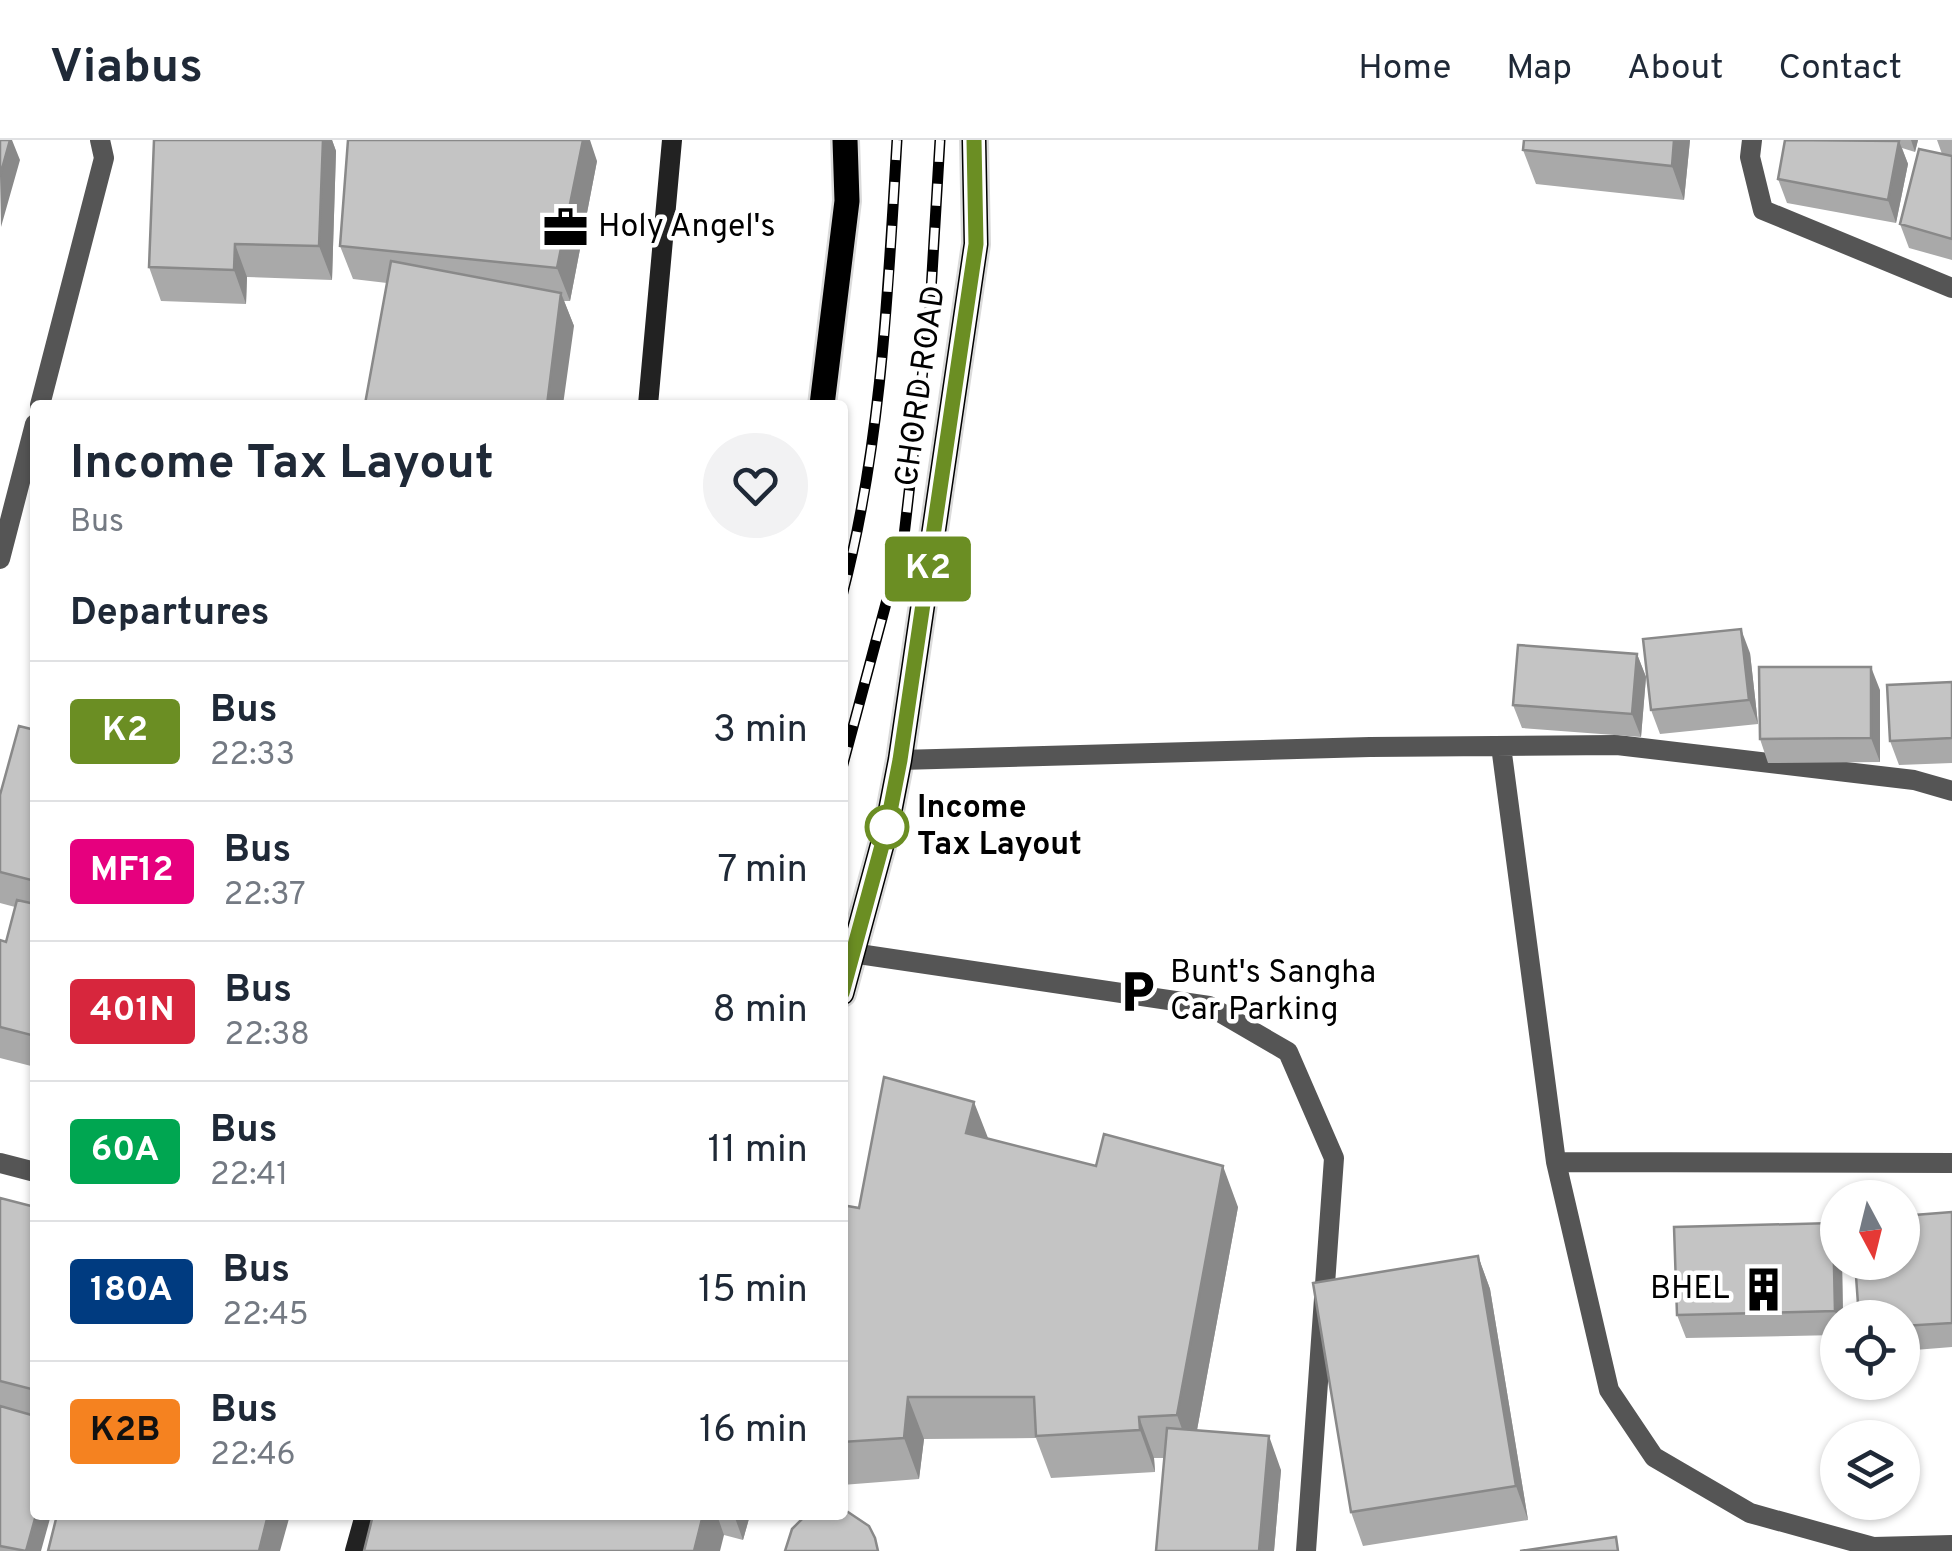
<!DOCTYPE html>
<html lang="en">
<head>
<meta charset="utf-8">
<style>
  body { margin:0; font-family:Overpass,sans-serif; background:#f2f2f3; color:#1f2937; height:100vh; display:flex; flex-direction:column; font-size:38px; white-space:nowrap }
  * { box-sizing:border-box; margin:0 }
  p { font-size:32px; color:#747a83 }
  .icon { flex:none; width:55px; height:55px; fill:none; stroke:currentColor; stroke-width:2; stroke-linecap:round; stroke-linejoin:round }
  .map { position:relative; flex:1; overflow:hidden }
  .panel { position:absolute; left:30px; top:260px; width:818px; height:1120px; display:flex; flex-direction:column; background:#fff; border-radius:10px; box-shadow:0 2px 8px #0004 }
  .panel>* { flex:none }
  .badge { padding:0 20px; border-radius:8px; font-size:35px; line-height:65px }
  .needle { width:65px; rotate:173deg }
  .fabs { position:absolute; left:1820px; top:1040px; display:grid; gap:20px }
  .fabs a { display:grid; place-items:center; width:100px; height:100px; border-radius:50%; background:#fff; box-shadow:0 2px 8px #0004; font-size:50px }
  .map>.badge { position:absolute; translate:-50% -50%; box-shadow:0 0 0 5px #fff }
  h2 { padding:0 40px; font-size:38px; line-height:90px }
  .round { display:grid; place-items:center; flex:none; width:105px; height:105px; border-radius:52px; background:#f2f2f3 }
  .headline { display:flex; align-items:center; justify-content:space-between; height:170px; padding:0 40px }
  h1 { font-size:48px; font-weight:700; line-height:75px }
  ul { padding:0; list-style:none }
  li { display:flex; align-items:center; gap:30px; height:140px; padding:0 40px; border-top:2px solid #e0e1e3 }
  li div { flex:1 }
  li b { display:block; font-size:38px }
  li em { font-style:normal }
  li .badge { min-width:110px; font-weight:700; text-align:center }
  header { display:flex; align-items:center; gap:60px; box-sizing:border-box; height:140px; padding:0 50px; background:#fff; border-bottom:2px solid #e0e1e3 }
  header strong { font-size:48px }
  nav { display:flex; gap:55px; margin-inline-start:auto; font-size:35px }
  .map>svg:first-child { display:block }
</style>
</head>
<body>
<header>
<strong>Viabus</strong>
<nav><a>Home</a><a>Map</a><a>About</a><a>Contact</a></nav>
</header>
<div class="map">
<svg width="1952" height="1411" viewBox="0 0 1952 1411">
  <rect width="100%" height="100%" fill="#fff"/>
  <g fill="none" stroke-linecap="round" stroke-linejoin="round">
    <defs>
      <path id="primary" d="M 822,265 L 847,61 L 845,0
        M 842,853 L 887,687 L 900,620 L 976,104 L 974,0"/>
    </defs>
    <use href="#primary" stroke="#dbdbdb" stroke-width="30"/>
    <path stroke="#555" stroke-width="20" d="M 852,813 L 1209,866 L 1288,912 L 1334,1018 L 1306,1411"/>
    <path stroke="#555" stroke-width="20" d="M 1752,0 L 1750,17 L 1763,70 L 1952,148
      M 40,265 L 104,18 L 100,0
      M 0,419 L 35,284
      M 1501,606 L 1556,1022 L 1609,1250 L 1654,1317 L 1750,1373 L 1873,1407 L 1952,1405
      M 900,620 L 1370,607 L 1617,605 L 1914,640 L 1952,651
      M 1556,1022 L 1952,1023
      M 0,1023 L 35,1032"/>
    <path stroke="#222" stroke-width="20" d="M 648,265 L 672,0
      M 355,1411 L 365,1375"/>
    <use href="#primary" stroke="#000" stroke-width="25"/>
    <defs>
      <path id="rail" d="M 842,456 C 881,308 888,152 897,0
        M 842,628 L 904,396 L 930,168 L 940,0"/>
    </defs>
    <use href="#rail" stroke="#000" stroke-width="11"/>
    <use href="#rail" stroke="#fff" stroke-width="8" stroke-dasharray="22" stroke-linecap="butt"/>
  </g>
  <path fill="#a9a9a9" d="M 154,0 L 332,0 L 336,11 L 332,140 L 247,137 L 246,164 L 161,161 L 149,127 Z
    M 1524,0 L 1690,0 L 1684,60 L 1536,44 L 1523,10 Z
    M 1785,0 L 1918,0 L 1915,12 L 1902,8 L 1908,24 L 1896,83 L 1787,63 L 1778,39 Z
    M 1937,0 L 1952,0 L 1952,120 L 1909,108 L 1900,84 L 1942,14 Z
    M 597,21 L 570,161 L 564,161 L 574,186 L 387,143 L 353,139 L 340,106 Z
    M 1750,513 L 1758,584 L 1660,594 L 1651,570 Z
    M 1637,514 L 1646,537 L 1641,597 L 1522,588 L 1513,565 Z
    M 1952,542 L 1952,623 L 1899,625 L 1890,601 Z
    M 1880,550 L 1880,622 L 1768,623 L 1760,599 Z
    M 35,590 L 35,927 L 0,918 L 0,800 L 6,802 L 15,767 L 0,763 L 0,655 Z
    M 988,998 L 1238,1067 L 1197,1290 L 1281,1330 L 1274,1411 L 1156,1411 L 1164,1318 L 1154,1318 L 1155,1332 L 1051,1338 L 1036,1298 L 924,1299 L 919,1339 L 842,1345 L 842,1065 L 859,1068 Z
    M 0,1058 L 35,1067 L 35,1375 L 41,1411 L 0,1411 Z
    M 1952,1072 L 1952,1207 L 1902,1211 L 1902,1178 Z
    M 1478,1116 L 1490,1149 L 1528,1380 L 1363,1406 L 1351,1372 Z
    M 1838,1122 L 1842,1122 L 1843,1178 L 1838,1178 L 1838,1195 L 1686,1198 L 1677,1175 Z
    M 373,1375 L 750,1375 L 743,1400 L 724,1395 Z"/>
  <path fill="#898989" d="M 10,0 L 12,0 L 20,20 L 1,87 L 0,36 Z
    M 323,0 L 332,0 L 336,11 L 332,140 L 319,106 Z
    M 583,0 L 590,0 L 597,21 L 570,161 L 557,128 Z
    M 1674,0 L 1690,0 L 1684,60 L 1672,26 Z
    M 1911,0 L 1918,0 L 1915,12 Z
    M 1899,1 L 1908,24 L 1896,83 L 1888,60 Z
    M 235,104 L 247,137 L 246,164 L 234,130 Z
    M 561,153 L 574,186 L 563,265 L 547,265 Z
    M 1741,489 L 1750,513 L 1758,584 L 1749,560 Z
    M 1637,514 L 1646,537 L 1641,597 L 1632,574 Z
    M 1871,527 L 1880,550 L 1880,622 L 1871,598 Z
    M 974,962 L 990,1003 L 966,993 Z
    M 1223,1026 L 1238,1067 L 1192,1317 L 1177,1275 Z
    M 1833,1083 L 1838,1097 L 1838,1122 L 1842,1122 L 1843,1178 L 1838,1179 L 1835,1171 Z
    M 1478,1116 L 1490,1149 L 1528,1380 L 1516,1346 Z
    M 908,1257 L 924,1299 L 919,1339 L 904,1298 Z
    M 1139,1277 L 1154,1318 L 1155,1332 L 1140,1290 Z
    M 1269,1296 L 1281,1330 L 1274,1411 L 1259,1411 Z
    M 36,1375 L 51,1375 L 41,1411 L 26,1411 Z
    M 268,1375 L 290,1375 L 280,1411 L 259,1411 Z
    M 703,1375 L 717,1375 L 724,1395 L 720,1411 L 694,1411 Z
    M 734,1375 L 750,1375 L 743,1400 Z"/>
  <path fill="#c4c4c4" stroke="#898989" stroke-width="2.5" d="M 0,0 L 10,0 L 0,36 Z
    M 154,0 L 323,0 L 319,106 L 235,104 L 234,130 L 149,127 Z
    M 348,0 L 583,0 L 557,128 L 340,106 Z
    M 1524,0 L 1674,0 L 1672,26 L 1523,10 Z
    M 1785,0 L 1899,1 L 1888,60 L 1778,39 Z
    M 1919,9 L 1952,16 L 1952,99 L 1900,84 Z
    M 391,121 L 561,153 L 547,265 L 365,264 Z
    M 1741,489 L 1749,560 L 1651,570 L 1643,499 Z
    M 1518,505 L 1637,514 L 1632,574 L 1513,565 Z
    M 1759,527 L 1871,527 L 1871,598 L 1760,599 Z
    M 1952,542 L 1952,598 L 1890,601 L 1887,545 Z
    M 19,586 L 35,590 L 35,741 L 0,732 L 0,655 Z
    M 17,760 L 35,764 L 35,896 L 0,887 L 0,800 L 6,802 Z
    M 884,937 L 974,962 L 966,993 L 1096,1026 L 1104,994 L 1223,1026 L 1177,1275 L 1139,1277 L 1140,1290 L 1036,1296 L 1034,1257 L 908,1257 L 904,1298 L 842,1302 L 842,1065 L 859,1068 Z
    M 0,1058 L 35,1067 L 35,1250 L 0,1241 Z
    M 1952,1072 L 1952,1183 L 1902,1186 L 1902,1178 L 1859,1178 L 1855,1122 L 1902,1122 L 1902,1076 Z
    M 1833,1083 L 1835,1171 L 1677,1175 L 1674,1087 Z
    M 1478,1116 L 1516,1346 L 1351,1372 L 1313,1143 Z
    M 0,1266 L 35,1276 L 36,1375 L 26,1411 L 0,1406 Z
    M 1167,1288 L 1269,1296 L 1259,1411 L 1156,1411 Z
    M 842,1368 L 869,1386 L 875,1398 L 878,1411 L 785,1411 L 792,1389 L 806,1375 L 842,1375 Z
    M 57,1375 L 268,1375 L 259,1411 L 48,1411 Z
    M 373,1375 L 703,1375 L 694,1411 L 364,1411 Z
    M 1616,1397 L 1618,1411 L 1520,1411 Z"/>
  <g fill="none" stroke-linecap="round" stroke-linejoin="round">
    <defs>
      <path id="line" d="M 842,853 L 887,687 L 900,620 L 976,104 L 974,0"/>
    </defs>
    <use href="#line" stroke="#fff" stroke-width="22"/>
    <use href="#line" stroke="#6b8e23" stroke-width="15"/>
  </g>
  <defs>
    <symbol id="office-bare" viewBox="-9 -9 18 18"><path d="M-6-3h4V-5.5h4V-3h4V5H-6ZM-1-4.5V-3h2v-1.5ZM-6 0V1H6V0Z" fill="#000" stroke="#fff" stroke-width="2.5" paint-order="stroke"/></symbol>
    <symbol id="parking-bare" viewBox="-9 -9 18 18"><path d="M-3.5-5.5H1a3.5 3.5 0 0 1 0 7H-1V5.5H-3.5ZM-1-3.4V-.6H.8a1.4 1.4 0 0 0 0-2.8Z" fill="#000" stroke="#fff" stroke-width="2.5" paint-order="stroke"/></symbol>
    <symbol id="building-bare" viewBox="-9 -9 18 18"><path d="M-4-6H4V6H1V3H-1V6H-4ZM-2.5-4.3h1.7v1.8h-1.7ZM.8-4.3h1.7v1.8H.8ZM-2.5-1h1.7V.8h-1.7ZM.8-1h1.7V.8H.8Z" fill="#000" stroke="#fff" stroke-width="2.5" paint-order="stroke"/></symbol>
  </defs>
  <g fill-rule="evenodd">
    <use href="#office-bare" x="534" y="56" width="63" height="63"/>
    <use href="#parking-bare" x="1106" y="820" width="63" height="63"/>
    <use href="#building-bare" x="1732" y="1118" width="63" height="63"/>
  </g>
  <circle fill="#fff" stroke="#6b8e23" stroke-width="5" cx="887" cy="687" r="20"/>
  <g text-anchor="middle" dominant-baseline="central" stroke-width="9" stroke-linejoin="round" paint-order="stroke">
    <g font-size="32" fill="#000" stroke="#fff" text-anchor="start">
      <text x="598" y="88">Holy Angel's</text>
      <text x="1170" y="834">Bunt's Sangha<tspan x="1170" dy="37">Car Parking</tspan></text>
      <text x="1730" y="1150" text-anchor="end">BHEL</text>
    </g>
    <g font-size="32" fill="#000" stroke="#fff">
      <text transform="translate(922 246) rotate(-82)">CHORD ROAD</text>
    </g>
    <g font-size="32" font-weight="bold" fill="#000" stroke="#fff" text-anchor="start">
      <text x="917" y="669">Income<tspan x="917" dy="37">Tax Layout</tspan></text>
    </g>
  </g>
</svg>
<div class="fabs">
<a><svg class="needle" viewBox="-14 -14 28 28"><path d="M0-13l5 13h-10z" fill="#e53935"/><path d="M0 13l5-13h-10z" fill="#747a83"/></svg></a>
<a><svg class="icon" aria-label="locate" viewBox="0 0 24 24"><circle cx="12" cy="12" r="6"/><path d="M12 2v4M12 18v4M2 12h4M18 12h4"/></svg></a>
<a><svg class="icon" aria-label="layers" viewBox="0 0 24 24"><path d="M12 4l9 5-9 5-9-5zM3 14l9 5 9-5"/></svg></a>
</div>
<b class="badge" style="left:928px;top:429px;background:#6b8e23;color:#fff">K2</b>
<section class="panel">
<div class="headline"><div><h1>Income Tax Layout</h1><p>Bus</p></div><a class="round"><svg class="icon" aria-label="heart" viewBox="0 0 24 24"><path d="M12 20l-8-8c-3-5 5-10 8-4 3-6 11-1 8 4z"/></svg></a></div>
<h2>Departures</h2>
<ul>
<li><span class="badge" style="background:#6b8e23;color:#fff">K2</span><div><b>Bus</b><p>22:33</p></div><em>3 min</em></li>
<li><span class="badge" style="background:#e6007e;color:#fff">MF12</span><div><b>Bus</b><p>22:37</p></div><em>7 min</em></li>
<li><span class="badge" style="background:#d7263d;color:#fff">401N</span><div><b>Bus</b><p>22:38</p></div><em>8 min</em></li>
<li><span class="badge" style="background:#00a651;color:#fff">60A</span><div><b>Bus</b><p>22:41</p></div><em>11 min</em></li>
<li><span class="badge" style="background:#003b80;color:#fff">180A</span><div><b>Bus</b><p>22:45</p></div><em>15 min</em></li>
<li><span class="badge" style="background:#f58220;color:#111">K2B</span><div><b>Bus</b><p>22:46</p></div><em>16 min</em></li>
</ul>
</section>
</div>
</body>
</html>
